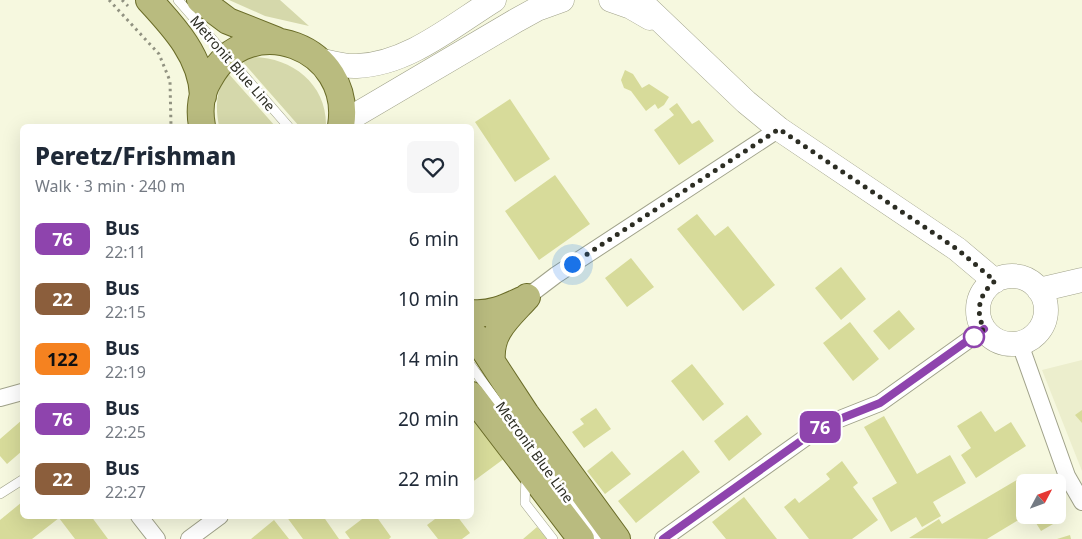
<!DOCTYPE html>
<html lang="en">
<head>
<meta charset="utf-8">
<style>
  body { margin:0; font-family:"Noto Sans",sans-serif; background:#f6f6f7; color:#1f2937; height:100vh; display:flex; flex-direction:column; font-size:19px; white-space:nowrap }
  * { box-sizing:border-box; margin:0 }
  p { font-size:16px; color:#747a83 }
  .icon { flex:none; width:28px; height:28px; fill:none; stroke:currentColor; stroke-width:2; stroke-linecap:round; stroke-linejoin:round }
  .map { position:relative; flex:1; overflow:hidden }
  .sheet { position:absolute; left:20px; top:124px; width:454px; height:395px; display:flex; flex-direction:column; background:#fff; border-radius:8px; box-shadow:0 5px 20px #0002 }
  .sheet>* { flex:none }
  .badge { padding:0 10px; border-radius:8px; font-size:18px; line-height:32px }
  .needle { width:32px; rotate:49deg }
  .controls { position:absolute; left:1016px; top:474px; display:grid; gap:10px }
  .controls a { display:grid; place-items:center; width:50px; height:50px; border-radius:8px; background:#fff; box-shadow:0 5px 20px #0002; font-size:25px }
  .you { position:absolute; width:25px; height:25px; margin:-12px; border:4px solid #fff; border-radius:50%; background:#1a73e8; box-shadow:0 0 0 8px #1a73e833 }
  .map>.badge { position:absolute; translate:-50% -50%; box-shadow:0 0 0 2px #fff }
  .round { display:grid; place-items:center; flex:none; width:52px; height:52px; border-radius:8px; background:#f6f6f7 }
  .overview { display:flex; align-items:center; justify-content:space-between; height:85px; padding:0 15px }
  h1 { font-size:24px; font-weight:800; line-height:38px }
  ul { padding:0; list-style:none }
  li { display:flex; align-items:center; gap:15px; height:60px; padding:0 15px }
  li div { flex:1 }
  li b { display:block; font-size:19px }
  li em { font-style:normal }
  li .badge { min-width:55px; font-weight:700; text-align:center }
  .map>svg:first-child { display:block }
</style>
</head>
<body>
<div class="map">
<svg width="1082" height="539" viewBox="0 0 1082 539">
  <rect width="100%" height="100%" fill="#f6f8df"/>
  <path fill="#eceecd" d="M 1082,360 L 1082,471 L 1042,370 Z"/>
  <path fill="#d5d8ab" d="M 229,0 L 280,0 L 309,26 L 265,16 Z
    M 250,57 C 290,56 327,83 326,126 L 299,126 L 242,61 Z
    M 228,73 L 275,126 L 219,126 C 215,106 216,90 228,73 Z"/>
  <path fill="#d7db9a" d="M 625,70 L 633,74 L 642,88 L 649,84 L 669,97 L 664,105 L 658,109 L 655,104 L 646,111 L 631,91 L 624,88 L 621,80 Z
    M 510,99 L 550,159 L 515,182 L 475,122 Z
    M 677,103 L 692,124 L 699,120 L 714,141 L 679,165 L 654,130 L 674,115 L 669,109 Z
    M 555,175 L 590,224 L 539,260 L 505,211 Z
    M 697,214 L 715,236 L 728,226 L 775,285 L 743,311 L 677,229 Z
    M 631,258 L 654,287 L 627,307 L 605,278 Z
    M 841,267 L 866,299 L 841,320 L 815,288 Z
    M 899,310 L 915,329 L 889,350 L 873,331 Z
    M 850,322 L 879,359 L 853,381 L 823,343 Z
    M 692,364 L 724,404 L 703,421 L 671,381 Z
    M 596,408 L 611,429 L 584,448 L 572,432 L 584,424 L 580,419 Z
    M 1082,410 L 1082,423 L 1075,415 Z
    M 981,411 L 995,432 L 1011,422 L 1026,446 L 976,478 L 961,455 L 971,448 L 957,426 Z
    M 747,415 L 762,434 L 729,461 L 714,441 Z
    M 471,416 L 505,458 L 471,483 Z
    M 884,416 L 917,474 L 950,455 L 966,483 L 933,502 L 941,516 L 922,527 L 916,517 L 891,532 L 872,498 L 897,483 L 864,427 Z
    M 22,420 L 22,451 L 7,464 L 0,456 L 0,439 Z
    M 683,450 L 700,472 L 636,523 L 618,501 Z
    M 612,451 L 631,474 L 605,494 L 587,471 Z
    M 842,461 L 858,483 L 853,487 L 878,520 L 852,539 L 809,539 L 784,507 L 795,498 L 799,503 L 830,479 L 826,474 Z
    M 1022,477 L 1025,482 L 1025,516 L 987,539 L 909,538 L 939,519 L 942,524 Z
    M 744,497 L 777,539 L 726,539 L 712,522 Z
    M 22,502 L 22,516 L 91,516 L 108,539 L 75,539 L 59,518 L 32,539 L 0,539 L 0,520 Z
    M 1031,515 L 1057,515 L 1060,520 L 1041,531 Z
    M 286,516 L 323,516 L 339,539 L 303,539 Z
    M 366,516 L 376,516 L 391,537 L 389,539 L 350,539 L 345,532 Z
    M 439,516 L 457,516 L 470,533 L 462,539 L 438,539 L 427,525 Z
    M 274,520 L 289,539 L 251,539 Z
    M 537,527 L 547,539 L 523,539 Z
    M 1070,535 L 1071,539 L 1057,539 Z"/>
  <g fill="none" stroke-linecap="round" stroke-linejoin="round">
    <defs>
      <path id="lane" d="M 178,0 L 288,126
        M 471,366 L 598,539
        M 526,477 L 525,503 L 553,539
        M 0,494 L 22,480"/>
      <path id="street" d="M 527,297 L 556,275 L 779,129
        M 1020,344 L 1067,476 L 1082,502
        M 0,398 L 22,392
        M 139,516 L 157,539
        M 189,539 L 220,516
        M 663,539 L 822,426 L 880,403 L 984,329"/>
      <path id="secondary" d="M 611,0 L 631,7 L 650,18
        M 639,0 L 746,102 L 779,129 L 957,249 L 995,281
        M 319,60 C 332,63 345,67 357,66 C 408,64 452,26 494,0
        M 342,123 L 517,20 L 537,9 L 562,0
        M978 310a34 34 0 1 1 68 0a34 34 0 1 1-68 0Z
        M 1039,290 L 1082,280"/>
      <path id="primary" d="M 149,0 C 174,27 202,57 203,96
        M 200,0 L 228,21 L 276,40
        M 202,126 C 199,110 201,92 210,78 C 249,7 354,47 341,126
        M 471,313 C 490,315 505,308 522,300
        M 471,330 L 526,414 L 617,539
        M 492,362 C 489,332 508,318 527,297
        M 471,395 L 581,539"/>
    </defs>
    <use href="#lane" stroke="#a0a28a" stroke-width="10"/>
    <use href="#street" stroke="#a0a28a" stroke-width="18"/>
    <use href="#secondary" stroke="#a0a28a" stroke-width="25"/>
    <use href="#primary" stroke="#6a6c28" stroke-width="28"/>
    <path stroke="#919281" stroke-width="3" stroke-dasharray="2.5 4" stroke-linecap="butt" d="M 109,0 L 159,54 L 170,81 L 171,126
      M 122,0 L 128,6"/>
    <use href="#lane" stroke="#fff" stroke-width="9"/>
    <use href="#street" stroke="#fff" stroke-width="16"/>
    <use href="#secondary" stroke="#fff" stroke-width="24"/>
    <use href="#primary" stroke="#b9bb7f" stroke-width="26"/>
  </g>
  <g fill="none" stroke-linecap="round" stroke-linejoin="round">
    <defs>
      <path id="line" d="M 663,539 L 822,426 L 880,403 L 984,329"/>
    </defs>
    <use href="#line" stroke="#fff" stroke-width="11"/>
    <use href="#line" stroke="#8e44ad" stroke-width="8"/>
    <path stroke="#2c2d23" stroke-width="5" stroke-dasharray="0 9" d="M 572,264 L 779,129 L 957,249 L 995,281 C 979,294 975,311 984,329 L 969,340 L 974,337"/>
  </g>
  <circle fill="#fff" stroke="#8e44ad" stroke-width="2.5" cx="974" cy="337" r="10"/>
  <g text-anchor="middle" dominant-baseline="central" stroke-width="5" stroke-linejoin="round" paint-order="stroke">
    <g font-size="14" fill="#2c2d23" stroke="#fff">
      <text transform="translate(233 63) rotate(49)">Metronit Blue Line</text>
      <text transform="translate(535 452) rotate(54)">Metronit Blue Line</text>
    </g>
  </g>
</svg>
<div class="controls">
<a><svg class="needle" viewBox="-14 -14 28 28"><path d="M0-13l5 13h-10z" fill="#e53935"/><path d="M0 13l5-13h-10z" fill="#747a83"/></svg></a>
</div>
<div class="you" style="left:572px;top:264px"></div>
<b class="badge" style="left:820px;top:427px;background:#8e44ad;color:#fff">76</b>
<section class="sheet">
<div class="overview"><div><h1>Peretz/Frishman</h1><p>Walk · 3 min · 240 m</p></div><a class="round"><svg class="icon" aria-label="heart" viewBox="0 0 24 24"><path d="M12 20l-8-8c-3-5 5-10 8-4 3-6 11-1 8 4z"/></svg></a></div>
<ul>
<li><span class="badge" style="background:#8e44ad;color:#fff">76</span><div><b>Bus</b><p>22:11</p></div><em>6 min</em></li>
<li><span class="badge" style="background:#8b5e3c;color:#fff">22</span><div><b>Bus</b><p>22:15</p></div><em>10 min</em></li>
<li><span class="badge" style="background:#f58220;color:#111">122</span><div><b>Bus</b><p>22:19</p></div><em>14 min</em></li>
<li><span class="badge" style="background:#8e44ad;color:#fff">76</span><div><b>Bus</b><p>22:25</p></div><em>20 min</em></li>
<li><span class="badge" style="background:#8b5e3c;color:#fff">22</span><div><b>Bus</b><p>22:27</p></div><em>22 min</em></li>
</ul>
</section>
</div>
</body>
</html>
